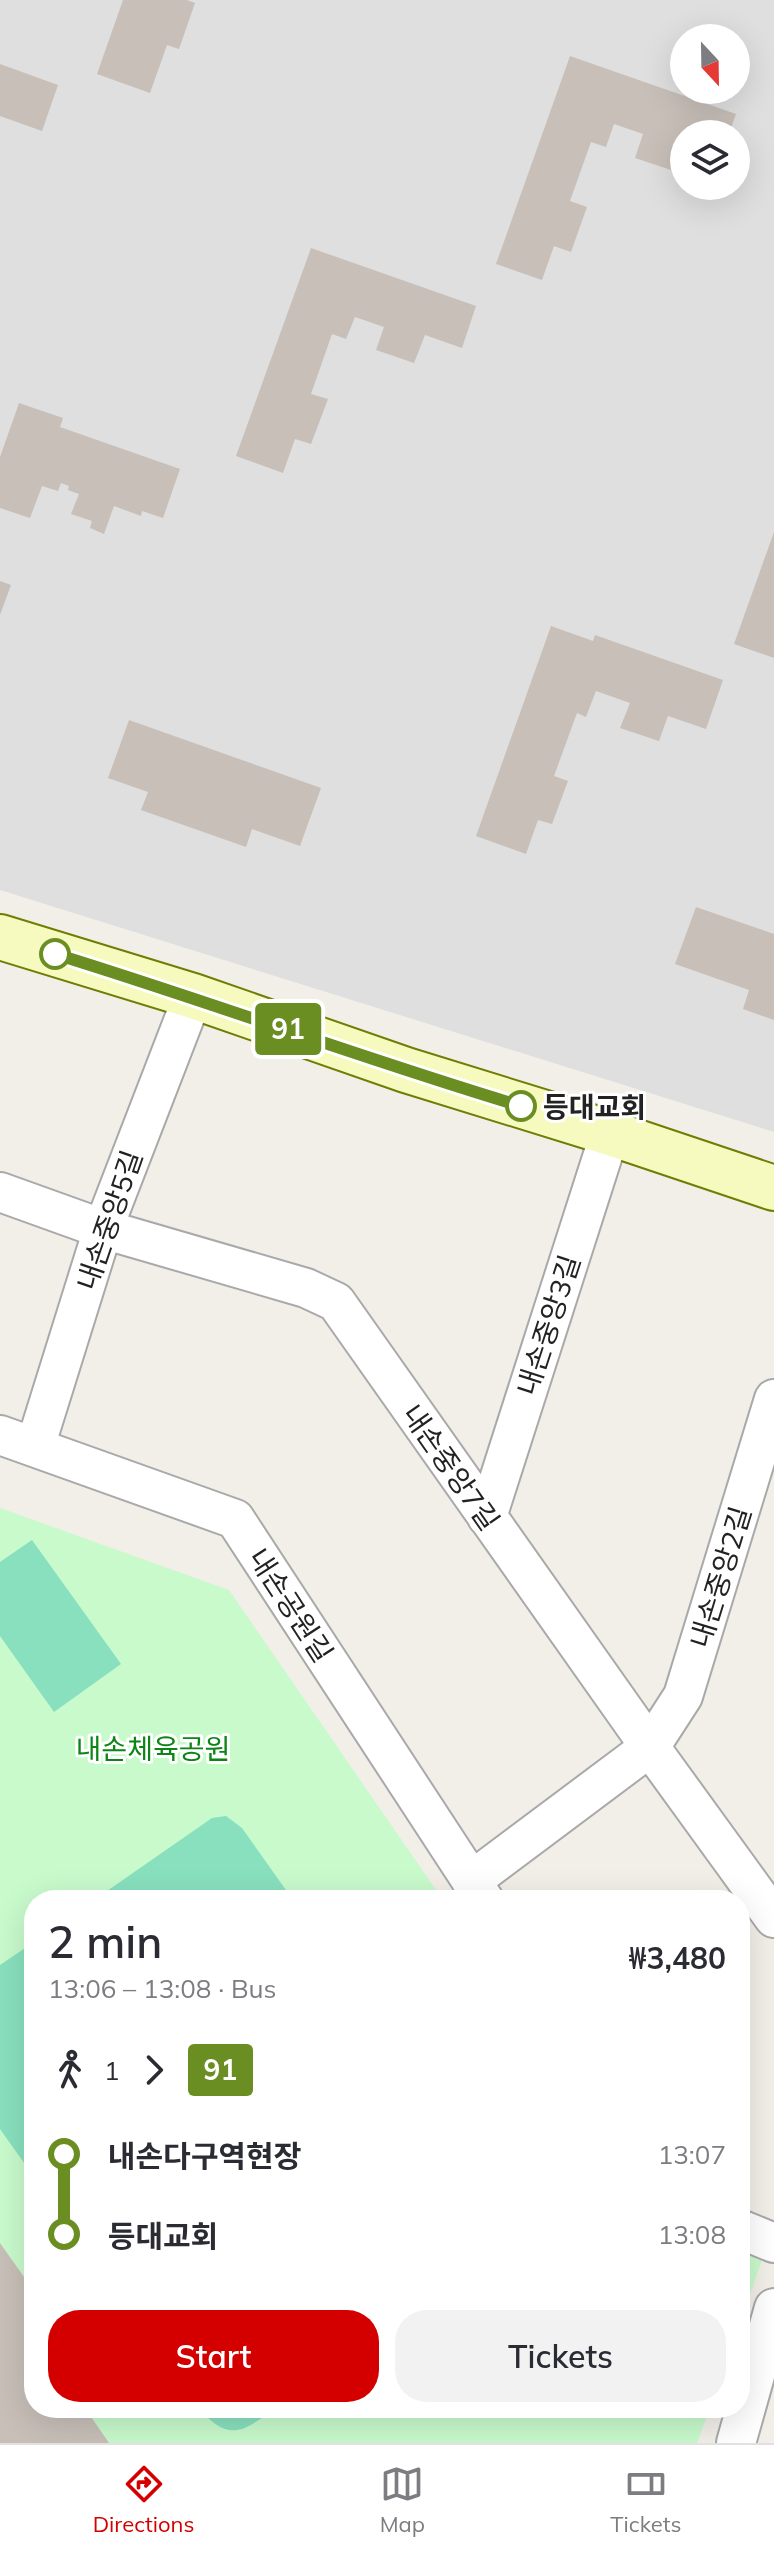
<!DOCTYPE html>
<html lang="en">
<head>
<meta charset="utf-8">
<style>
  body { margin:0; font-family:Mulish,"Noto Sans KR",sans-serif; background:#f2f2f3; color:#2b2b33; height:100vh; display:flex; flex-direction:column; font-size:30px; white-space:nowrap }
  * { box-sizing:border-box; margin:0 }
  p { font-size:26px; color:#7c7c81 }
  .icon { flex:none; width:44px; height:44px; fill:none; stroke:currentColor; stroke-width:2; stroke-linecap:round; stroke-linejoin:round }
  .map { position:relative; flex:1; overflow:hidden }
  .sheet { position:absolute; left:24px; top:1890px; width:726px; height:528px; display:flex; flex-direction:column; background:#fff; border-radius:32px; box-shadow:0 8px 32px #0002 }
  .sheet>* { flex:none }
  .badge { padding:0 16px; border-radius:6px; font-size:28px; line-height:52px }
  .needle { width:52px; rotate:158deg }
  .fabs { position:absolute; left:670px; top:24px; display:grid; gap:16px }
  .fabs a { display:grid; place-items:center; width:80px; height:80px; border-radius:50%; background:#fff; box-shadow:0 8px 32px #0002; font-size:40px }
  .map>.badge { position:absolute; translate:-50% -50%; box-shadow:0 0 0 4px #fff }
  .legs { display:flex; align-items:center; gap:12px; height:88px; padding:0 24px; font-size:26px }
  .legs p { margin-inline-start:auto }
  .head { display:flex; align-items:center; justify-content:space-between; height:136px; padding:0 24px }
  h1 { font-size:44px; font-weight:600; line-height:60px }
  .cta { display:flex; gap:16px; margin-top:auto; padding:16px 24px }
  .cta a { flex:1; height:92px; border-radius:32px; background:#d40000; color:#fff; font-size:32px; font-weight:600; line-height:92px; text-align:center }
  .cta a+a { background:#f2f2f3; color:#2b2b33 }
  ul { padding:0 24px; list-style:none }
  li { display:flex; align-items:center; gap:28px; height:80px; font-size:30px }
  li i { display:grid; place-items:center; width:12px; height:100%; margin:0 10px; background:currentColor }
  li i::after { content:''; width:20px; height:20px; margin:-10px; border:6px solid; border-radius:50%; background:#fff }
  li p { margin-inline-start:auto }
  li:first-child i { background:linear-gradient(#0000 50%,currentColor 0) }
  li:last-child i { background:linear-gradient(currentColor 50%,#0000 0) }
  .tabs { display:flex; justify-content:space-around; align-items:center; height:112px; border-top:2px solid #e1e1e2; background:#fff; font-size:22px; color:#7c7c81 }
  .tabs a { display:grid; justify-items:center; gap:4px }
  .tabs .current { color:#d40000 }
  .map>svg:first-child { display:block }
</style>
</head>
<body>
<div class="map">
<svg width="774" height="2443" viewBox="0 0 774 2443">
  <rect width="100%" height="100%" fill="#f2efe9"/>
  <path fill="#e0dfdf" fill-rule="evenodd" d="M 0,0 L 774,0 L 774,1132 L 0,890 ZM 684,38 L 736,38 L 736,90 L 684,90 ZM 684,134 L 736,134 L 736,186 L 684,186 Z"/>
  <path fill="#c8facc" d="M 0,1508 L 229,1590 L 443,1900 L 34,1900 L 34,2408 L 710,2408 L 697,2443 L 0,2443 Z
    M 740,2252 L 762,2260 L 740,2323 Z"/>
  <path fill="#88e0be" d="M 32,1540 L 121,1664 L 54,1712 L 0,1636 L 0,1562 Z
    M 226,1816 L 242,1828 L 293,1900 L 94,1900 L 212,1818 Z
    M 34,1942 L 34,2177 L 0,2129 L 0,1965 Z
    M 199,2408 L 276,2408 C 243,2432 228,2443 199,2408 Z"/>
  <path fill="#c7bfb8" d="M 123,0 L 187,0 L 195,3 L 179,49 L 167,45 L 150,93 L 97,74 Z
    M 570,56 L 736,114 L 729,134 L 684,134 L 684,142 L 674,171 L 635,158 L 643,134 L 614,124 L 606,147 L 591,142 L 570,201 L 587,207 L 571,252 L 554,246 L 542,280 L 496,264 Z
    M 0,64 L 58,85 L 42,131 L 0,116 Z
    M 311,248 L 476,306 L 462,348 L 425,335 L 414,363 L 376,350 L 384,327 L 355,317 L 346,339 L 332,334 L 311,394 L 328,399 L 311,444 L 295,439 L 283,473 L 236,456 Z
    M 19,403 L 63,418 L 60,427 L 180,469 L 163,518 L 142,511 L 141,516 L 114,506 L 104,534 L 90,528 L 92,521 L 71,514 L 79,494 L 68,490 L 69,486 L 61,483 L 58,491 L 42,486 L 30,518 L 0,508 L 0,457 Z
    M 774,532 L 774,658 L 734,644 Z
    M 0,581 L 11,585 L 0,615 Z
    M 551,626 L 593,641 L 595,635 L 723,680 L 706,729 L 668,716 L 659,741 L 620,728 L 630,703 L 596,691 L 586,717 L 577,713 L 554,776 L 568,781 L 552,824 L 538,820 L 526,854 L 476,836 Z
    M 129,720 L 321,788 L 300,846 L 252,829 L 246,847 L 141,810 L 148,792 L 108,778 Z
    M 696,907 L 774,934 L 774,1020 L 743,1009 L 749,990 L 675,964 Z
    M 0,2243 L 34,2291 L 34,2408 L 85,2408 L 109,2443 L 0,2443 Z"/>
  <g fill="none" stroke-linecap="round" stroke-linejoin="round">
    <defs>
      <path id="street" d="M 0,1192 L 103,1229 L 306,1288 L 336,1302 L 650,1747 L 774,1918
        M 0,1435 L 235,1519 L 484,1900
        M 35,1447 L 103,1229 L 193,996
        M 487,1517 L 610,1133
        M 471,1881 L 650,1747 L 683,1696 L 774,1399
        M 740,2229 L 774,2243
        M 736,2443 L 774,2308"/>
      <path id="secondary" d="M 0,937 L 193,996 L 406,1070 L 610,1133 L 774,1188"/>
    </defs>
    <use href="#street" stroke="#a9a9a9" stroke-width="42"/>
    <use href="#secondary" stroke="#707d05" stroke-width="48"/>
    <use href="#street" stroke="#fff" stroke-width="38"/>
    <use href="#secondary" stroke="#f7fabf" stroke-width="44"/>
  </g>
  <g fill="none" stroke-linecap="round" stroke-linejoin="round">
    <defs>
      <path id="line-1" d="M 55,954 C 211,1002 364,1059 521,1106"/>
    </defs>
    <use href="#line-1" stroke="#fff" stroke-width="18"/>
    <use href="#line-1" stroke="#6b8e23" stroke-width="12"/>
  </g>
  <g fill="#fff" stroke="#6b8e23" stroke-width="4">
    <circle cx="55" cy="954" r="14"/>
    <circle cx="521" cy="1106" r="14"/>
  </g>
  <g text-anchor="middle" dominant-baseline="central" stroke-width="6" stroke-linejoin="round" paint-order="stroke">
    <g font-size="28" font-weight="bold" fill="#222" stroke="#fff" text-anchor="start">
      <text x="543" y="1106">등대교회</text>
    </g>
    <g font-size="28" fill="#222" stroke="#fff">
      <text transform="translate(109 1220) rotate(-71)">내손중앙5길</text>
      <text transform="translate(548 1325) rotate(-72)">내손중앙3길</text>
      <text transform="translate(451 1467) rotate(55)">내손중앙7길</text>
      <text transform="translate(720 1577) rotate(-73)">내손중앙2길</text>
      <text transform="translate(291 1605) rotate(57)">내손공원길</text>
    </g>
    <g font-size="28" fill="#0c8416" stroke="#fff">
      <text x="153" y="1748">내손체육공원</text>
    </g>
  </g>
</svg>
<div class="fabs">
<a><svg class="needle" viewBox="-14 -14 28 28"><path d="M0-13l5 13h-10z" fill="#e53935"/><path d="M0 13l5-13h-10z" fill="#7c7c81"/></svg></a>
<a><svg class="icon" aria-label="layers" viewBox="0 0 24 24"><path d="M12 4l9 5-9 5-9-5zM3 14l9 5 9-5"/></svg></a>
</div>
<b class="badge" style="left:288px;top:1029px;background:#6b8e23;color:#fff">91</b>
<section class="sheet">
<div class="head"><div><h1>2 min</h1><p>13:06 – 13:08 · Bus</p></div><b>₩3,480</b></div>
<div class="legs"><svg class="icon" aria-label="walk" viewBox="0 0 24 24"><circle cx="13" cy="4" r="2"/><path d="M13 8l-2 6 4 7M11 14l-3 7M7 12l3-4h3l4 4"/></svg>1<svg class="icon" aria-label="forward" viewBox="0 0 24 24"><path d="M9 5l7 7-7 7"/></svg><b class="badge" style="background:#6b8e23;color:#fff">91</b></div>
<ul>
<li><i style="color:#6b8e23"></i><b>내손다구역현장</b><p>13:07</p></li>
<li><i style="color:#6b8e23"></i><b>등대교회</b><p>13:08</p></li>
</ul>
<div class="cta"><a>Start</a><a>Tickets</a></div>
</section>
</div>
<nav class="tabs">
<a class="current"><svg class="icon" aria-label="directions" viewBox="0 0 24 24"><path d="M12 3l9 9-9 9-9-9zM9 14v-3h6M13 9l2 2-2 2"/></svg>Directions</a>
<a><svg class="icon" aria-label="map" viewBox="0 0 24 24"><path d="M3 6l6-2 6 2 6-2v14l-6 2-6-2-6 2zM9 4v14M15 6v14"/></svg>Map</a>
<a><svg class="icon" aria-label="tickets" viewBox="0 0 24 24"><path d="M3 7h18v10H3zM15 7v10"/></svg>Tickets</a>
</nav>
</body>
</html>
